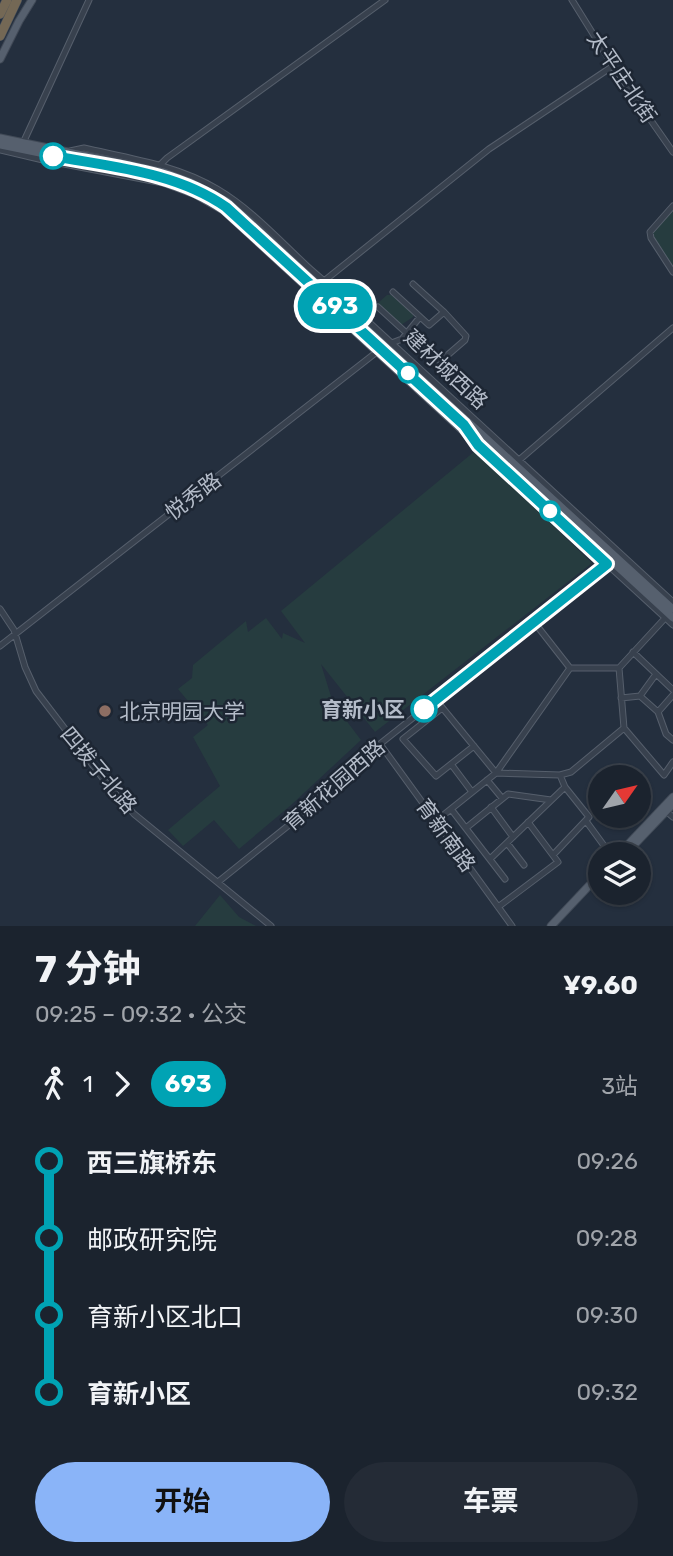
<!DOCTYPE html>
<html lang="zh">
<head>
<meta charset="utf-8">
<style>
  body { margin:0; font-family:Rubik,"Noto Sans SC",sans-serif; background:#242b36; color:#f1f3f6; height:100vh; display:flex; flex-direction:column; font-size:26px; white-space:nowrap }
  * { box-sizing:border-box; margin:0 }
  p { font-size:23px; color:#a0a4aa }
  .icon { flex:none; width:38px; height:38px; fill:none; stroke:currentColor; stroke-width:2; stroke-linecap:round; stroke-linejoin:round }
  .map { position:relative; height:926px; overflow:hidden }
  .drawer { display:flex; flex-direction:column; background:#1b232e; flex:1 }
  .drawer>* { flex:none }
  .badge { padding:0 14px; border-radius:23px; font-size:24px; line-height:46px }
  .needle { width:46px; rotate:56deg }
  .controls { position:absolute; left:588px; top:765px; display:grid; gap:14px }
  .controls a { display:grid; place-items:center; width:63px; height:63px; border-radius:50%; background:#1b232e; box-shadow:0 2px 5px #0004,0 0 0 2px #39404a; font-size:35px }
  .map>.badge { position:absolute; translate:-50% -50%; box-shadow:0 0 0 4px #fff }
  .legs { display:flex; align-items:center; gap:10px; height:77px; padding:0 35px; font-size:23px }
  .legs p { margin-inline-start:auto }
  .overview { display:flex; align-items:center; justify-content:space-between; height:119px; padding:0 35px }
  h1 { font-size:38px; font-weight:700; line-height:52px }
  .cta { display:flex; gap:14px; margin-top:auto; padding:14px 35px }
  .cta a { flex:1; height:80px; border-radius:42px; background:#8ab4f8; color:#111; font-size:28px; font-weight:700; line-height:80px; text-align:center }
  .cta a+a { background:#242b36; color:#f1f3f6 }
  ul { padding:0 35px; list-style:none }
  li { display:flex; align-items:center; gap:24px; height:77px; font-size:26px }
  li i { display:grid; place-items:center; width:10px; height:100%; margin:0 9px; background:currentColor }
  li i::after { content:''; width:18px; height:18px; margin:-9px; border:5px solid; border-radius:50%; background:#1b232e }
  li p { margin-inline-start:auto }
  li:first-child i { background:linear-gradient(#0000 50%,currentColor 0) }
  li:last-child i { background:linear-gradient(currentColor 50%,#0000 0) }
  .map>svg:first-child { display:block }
</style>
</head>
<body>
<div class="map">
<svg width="673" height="926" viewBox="0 0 673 926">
  <rect width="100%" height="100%" fill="#242f3e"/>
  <path fill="#263c3f" d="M 673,209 L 673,267 L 653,238 L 652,233 Z
    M 387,295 L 391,295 L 413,314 L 413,317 L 401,325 L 379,305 L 378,303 Z
    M 475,451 L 592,563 L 375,732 L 321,664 L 333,703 L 361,740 L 290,806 L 239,849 L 214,820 L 183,846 L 168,830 L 220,786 L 193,737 L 208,725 L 178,689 L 192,678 L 193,665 L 246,621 L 248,632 L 266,618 L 282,639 L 283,633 L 305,643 L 281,611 Z
    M 220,895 L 239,917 L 256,926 L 195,926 Z"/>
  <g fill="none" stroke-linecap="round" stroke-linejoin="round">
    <defs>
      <path id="minor" d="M 572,0 L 613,66 L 673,152
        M 23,143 L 89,0
        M 0,150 L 43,160 L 163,183 L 195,195 L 223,211 L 673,625
        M 70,151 L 84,148 C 128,158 177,165 217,189 C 251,209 279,240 307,266 C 329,286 352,302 371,324 L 673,602
        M 159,166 L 167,158 L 385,0
        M 673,206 L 650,232 L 651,238 L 673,272
        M 324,281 L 489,149 L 613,66
        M 393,292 L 429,325 L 444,312
        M 378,307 L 436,360 L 443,359 L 465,340 L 466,336 L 444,312 L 413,284
        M 389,344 L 402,339 L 420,317
        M 518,461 L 673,328
        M 0,609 L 14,630 L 25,667 L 36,691 L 111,789 L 134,814 L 271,926
        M 534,622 L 570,668
        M 0,646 L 378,351
        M 633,652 L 673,690
        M 656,674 L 640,696 L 658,712 L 673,695
        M 621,698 L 640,696
        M 436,700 L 496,773 L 570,668 L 619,668 L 667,616
        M 442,708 L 403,739 L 436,776 L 474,746
        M 658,712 L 666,734 L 673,740
        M 624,728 L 664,775 L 673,762
        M 380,744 L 512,926
        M 451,764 L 472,792
        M 487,780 L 502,798
        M 491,807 L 513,837
        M 451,809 L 505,879
        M 666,811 L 673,817
        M 436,821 L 496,773 L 560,775 L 571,772 L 624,728 L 619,668
        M 586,821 L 605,847
        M 466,828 L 508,794 L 551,800
        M 507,843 L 524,865
        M 553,855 L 589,817 L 565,787
        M 490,859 L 565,787 L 560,775
        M 218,882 L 294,821 L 327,786 L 608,563
        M 498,907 L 558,862 L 528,822"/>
      <path id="major" d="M 0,59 L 19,21 L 32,0
        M 0,138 L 164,172 L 191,182 L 227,201 L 673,609
        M 0,145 L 172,180 L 200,192 L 226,207 L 673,618
        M 633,846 L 673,804
        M 619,854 L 673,797
        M 551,926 L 600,874"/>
      <path id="highway" d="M 0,14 L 7,0
        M 0,36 L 17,0"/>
    </defs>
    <use href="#minor" stroke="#565f6c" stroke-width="7"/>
    <use href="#major" stroke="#414a57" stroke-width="9"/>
    <use href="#highway" stroke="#434c59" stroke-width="10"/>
    <use href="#minor" stroke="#38414e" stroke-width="5"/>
    <use href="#major" stroke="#56606e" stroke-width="7"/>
    <use href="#highway" stroke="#746855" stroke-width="9"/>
  </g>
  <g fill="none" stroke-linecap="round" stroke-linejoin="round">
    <defs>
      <path id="line-1" d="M 53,156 C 112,167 176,172 226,207 L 464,425 L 478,445 L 607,564 L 424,709"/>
    </defs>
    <use href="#line-1" stroke="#fff" stroke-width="16"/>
    <use href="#line-1" stroke="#00a3b4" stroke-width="10"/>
  </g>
  <g fill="#fff" stroke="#00a3b4" stroke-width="3.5">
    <circle cx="53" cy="156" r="12"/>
    <circle cx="408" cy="373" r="9"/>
    <circle cx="550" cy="511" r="9"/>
    <circle cx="424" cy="709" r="12"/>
  </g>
  <circle fill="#8d6e63" stroke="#1d2633" stroke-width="2.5" cx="105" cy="711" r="7"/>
  <g text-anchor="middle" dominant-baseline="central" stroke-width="5" stroke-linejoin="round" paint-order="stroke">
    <g font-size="21" fill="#b4bcc9" stroke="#1d2633">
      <text transform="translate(622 77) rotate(56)">太平庄北街</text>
      <text transform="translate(446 369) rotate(43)">建材城西路</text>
      <text transform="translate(193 496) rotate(-37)">悦秀路</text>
      <text transform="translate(99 770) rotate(50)">四拨子北路</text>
      <text transform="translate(334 785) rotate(-41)">育新花园西路</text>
      <text transform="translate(446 835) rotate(54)">育新南路</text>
    </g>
    <g font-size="21" font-weight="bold" fill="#b4bcc9" stroke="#1d2633" text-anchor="end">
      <text x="405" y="709">育新小区</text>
    </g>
    <g font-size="21" fill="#b4bcc9" stroke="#1d2633" text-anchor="start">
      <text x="119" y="711">北京明园大学</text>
    </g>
  </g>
</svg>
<div class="controls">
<a><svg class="needle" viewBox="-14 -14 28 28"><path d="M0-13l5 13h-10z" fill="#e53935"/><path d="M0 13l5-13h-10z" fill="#a0a4aa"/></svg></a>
<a><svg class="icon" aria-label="layers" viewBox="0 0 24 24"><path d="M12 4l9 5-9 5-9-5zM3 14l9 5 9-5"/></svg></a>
</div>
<b class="badge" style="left:335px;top:306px;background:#00a3b4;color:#fff">693</b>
</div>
<section class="drawer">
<div class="overview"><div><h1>7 分钟</h1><p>09:25 – 09:32 · 公交</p></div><b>¥9.60</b></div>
<div class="legs"><svg class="icon" aria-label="walk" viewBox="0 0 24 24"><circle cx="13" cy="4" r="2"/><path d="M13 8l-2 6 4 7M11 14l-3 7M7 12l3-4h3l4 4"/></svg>1<svg class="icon" aria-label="forward" viewBox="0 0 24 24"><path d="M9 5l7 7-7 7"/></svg><b class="badge" style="background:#00a3b4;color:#fff">693</b><p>3站</p></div>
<ul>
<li><i style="color:#00a3b4"></i><b>西三旗桥东</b><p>09:26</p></li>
<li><i style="color:#00a3b4"></i><span>邮政研究院</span><p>09:28</p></li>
<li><i style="color:#00a3b4"></i><span>育新小区北口</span><p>09:30</p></li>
<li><i style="color:#00a3b4"></i><b>育新小区</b><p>09:32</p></li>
</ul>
<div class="cta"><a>开始</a><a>车票</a></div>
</section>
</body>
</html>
